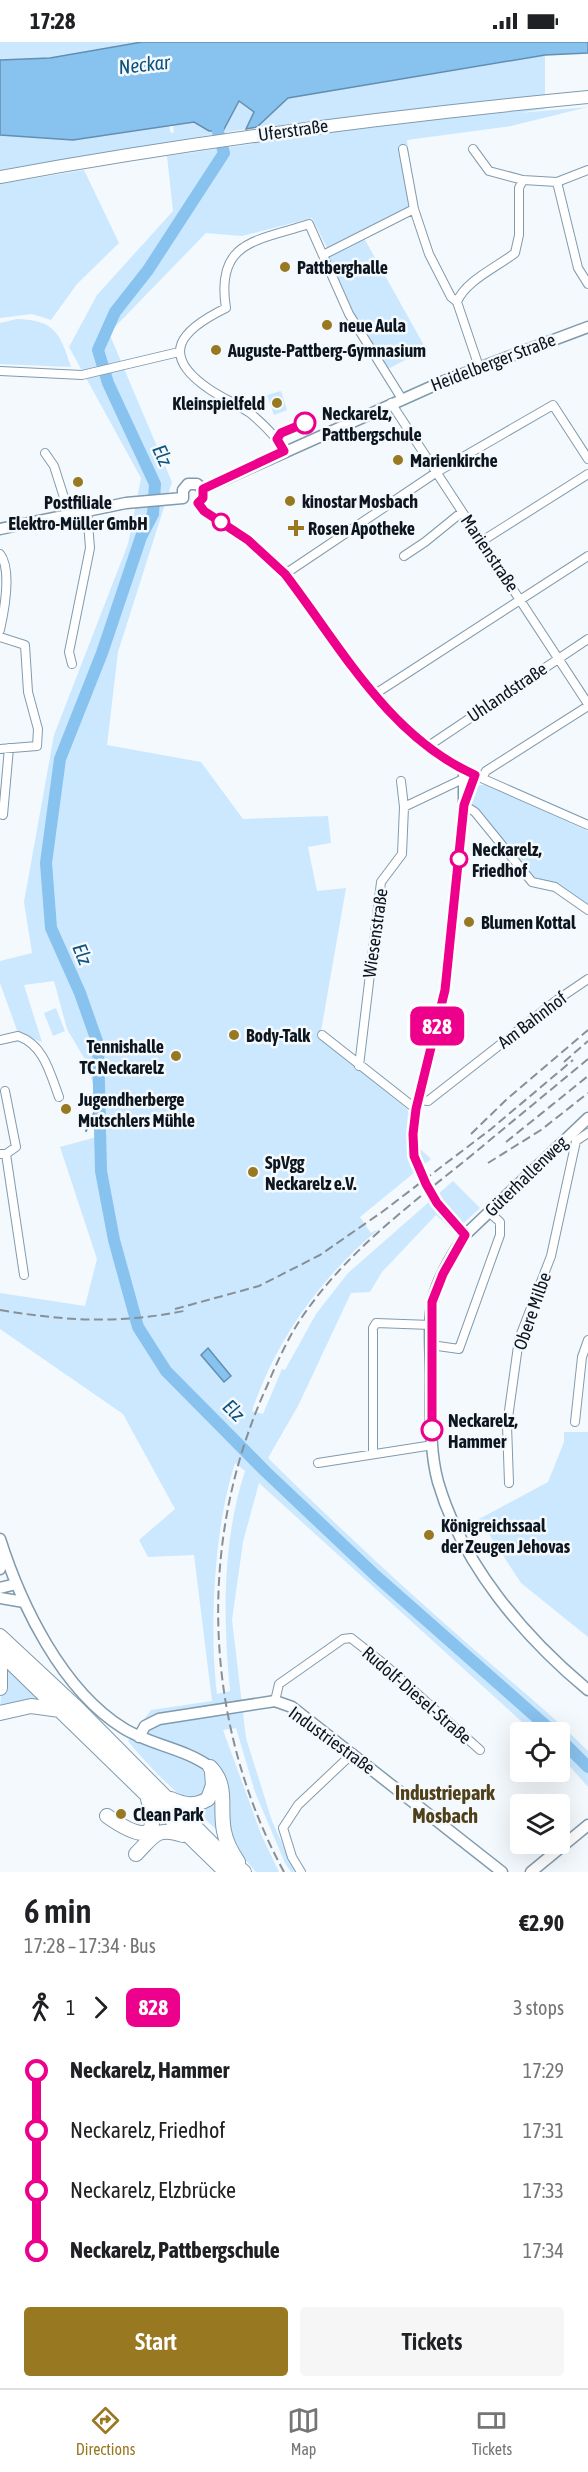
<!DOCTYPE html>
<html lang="en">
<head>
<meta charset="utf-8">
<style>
  body { margin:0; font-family:"Asap Condensed",sans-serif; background:#f6f6f6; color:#202124; height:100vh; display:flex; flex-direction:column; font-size:22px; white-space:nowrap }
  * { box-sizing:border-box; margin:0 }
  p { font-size:20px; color:#757577 }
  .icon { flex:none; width:33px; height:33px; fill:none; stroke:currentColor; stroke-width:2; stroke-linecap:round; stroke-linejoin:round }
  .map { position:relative; height:1830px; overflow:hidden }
  .side { display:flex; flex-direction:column; background:#fff; flex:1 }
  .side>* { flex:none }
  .badge { padding:0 12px; border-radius:9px; font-size:21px; line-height:39px }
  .buttons { position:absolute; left:510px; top:1680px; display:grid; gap:12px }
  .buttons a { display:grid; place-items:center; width:60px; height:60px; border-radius:6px; background:#fff; box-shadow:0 6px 24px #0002; font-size:30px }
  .map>.badge { position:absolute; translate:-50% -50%; box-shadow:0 0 0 3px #fff }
  .legs { display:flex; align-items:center; gap:9px; height:66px; padding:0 24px; font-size:20px }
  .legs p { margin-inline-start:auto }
  .head { display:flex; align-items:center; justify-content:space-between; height:102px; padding:0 24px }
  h1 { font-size:33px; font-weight:600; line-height:45px }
  .action { display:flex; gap:12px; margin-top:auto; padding:12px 24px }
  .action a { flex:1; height:69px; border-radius:6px; background:#987821; color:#fff; font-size:24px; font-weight:600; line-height:69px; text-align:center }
  .action a+a { background:#f6f6f6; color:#202124 }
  ul { padding:0 24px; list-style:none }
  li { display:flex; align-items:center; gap:21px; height:60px; font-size:22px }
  li i { display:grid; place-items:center; width:9px; height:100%; margin:0 8px; background:currentColor }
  li i::after { content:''; width:15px; height:15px; margin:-8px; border:4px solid; border-radius:50%; background:#fff }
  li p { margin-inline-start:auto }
  li:first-child i { background:linear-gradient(#0000 50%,currentColor 0) }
  li:last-child i { background:linear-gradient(currentColor 50%,#0000 0) }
  .status { display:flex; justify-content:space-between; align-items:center; height:42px; padding:0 30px; background:#fff; direction:ltr }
  .status svg { height:16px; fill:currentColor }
  .menu { display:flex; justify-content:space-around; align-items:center; height:84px; border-top:2px solid #e0e0e0; background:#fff; font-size:16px; color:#757577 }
  .menu a { display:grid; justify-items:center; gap:3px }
  .menu .active { color:#987821 }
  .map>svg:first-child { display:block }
</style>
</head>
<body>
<div class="status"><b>17:28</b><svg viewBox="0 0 49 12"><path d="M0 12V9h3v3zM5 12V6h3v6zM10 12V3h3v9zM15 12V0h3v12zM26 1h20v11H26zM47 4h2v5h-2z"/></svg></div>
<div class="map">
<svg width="588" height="1830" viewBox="0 0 588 1830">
  <rect width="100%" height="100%" fill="#f4f9fe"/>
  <path fill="#cbe8fe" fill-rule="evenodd" d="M 0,0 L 142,0 L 50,16 L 0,18 Z
    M 545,13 L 545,67 L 519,71 L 588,65 L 511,84 L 407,98 L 413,145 L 408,165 L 327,206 L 312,176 L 242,194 L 206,191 L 109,291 L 172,440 L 118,610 L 107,703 L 201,720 L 243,777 L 328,774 L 331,801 L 308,805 L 317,849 L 346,846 L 320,995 L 408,1068 L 407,1102 L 417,1104 L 431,1117 L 360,1175 L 371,1191 L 380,1186 C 321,1235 277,1296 252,1369 L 263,1372 L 282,1327 L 285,1328 L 316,1272 L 348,1231 L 453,1139 L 480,1166 L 454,1190 L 436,1173 L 382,1230 L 370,1250 L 351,1251 L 298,1364 L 268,1416 C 333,1480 400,1543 469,1603 C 509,1638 550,1671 588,1709 L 588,1745 L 560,1713 L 560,1690 L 533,1690 L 259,1441 L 243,1500 L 232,1578 L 246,1696 L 272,1779 L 295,1830 L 291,1830 L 285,1821 L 255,1750 L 236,1686 L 223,1688 L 261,1792 L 279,1830 L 256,1830 C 217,1782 166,1747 128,1699 L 151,1668 L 212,1659 L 194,1513 L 148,1515 L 139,1498 L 175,1467 L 123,1372 L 0,1287 L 0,1251 L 85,1264 L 97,1217 L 60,1105 L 107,1092 L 87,1021 L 67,987 L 54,939 L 24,943 L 42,1000 L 18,991 L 0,941 L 0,919 L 32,911 L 24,860 L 54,693 L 128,502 L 141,436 L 69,305 L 97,253 L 173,169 L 167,114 L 252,102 L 257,85 L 288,56 ZM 235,1421 L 245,1429 C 222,1499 223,1577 230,1649 L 217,1652 C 209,1585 214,1486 235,1421 Z
    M 239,59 L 254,70 L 246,87 L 0,128 L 0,93 L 104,94 L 169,84 L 171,91 L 174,90 L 173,84 L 194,80 L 209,89 L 223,89 Z
    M 84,128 L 119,201 L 77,242 L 51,278 L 32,272 L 0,276 L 0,142 Z
    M 364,196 L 426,307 L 388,327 L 352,271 L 326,215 Z
    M 17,277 C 55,278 60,291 71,325 L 0,322 L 0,281 Z
    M 281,349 L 287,368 L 274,373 L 267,353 Z
    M 479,743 L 488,743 L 588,789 L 588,866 L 555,841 L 530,834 L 471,762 L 474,746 Z
    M 56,966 L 65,989 L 53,994 L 44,971 Z
    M 564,1390 L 588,1390 L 588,1595 L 521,1541 L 479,1477 L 548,1440 L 564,1400 Z
    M 3,1620 L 50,1664 L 0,1668 Z"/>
  <path fill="#88c2ee" stroke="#638eb0" stroke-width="1.5" d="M 142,0 L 588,0 L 588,11 L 545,13 L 288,56 L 257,85 L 246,87 L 254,70 L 239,59 L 223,89 L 209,89 L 194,80 L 73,98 L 0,93 L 0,18 L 50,16 Z
    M 208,1306 L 231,1334 L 224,1340 L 201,1313 Z"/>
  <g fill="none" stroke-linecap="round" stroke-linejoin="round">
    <path stroke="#638eb0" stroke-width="2" d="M 86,1089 L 99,1060"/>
    <path stroke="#88c2ee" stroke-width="12" d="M 217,73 L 218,90 L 224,111 L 148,228 L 115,270 L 98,308 L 108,341 L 155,442 L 153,472 L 141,495 L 102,611 L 60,717 L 46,821 L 51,886 L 80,951 L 98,1002 L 101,1129 L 114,1198 L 138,1285 L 166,1329 L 266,1430 L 376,1534 L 553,1690
      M 560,1697 L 588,1725"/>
    <path stroke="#d1d7dc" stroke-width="10" stroke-dasharray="10 5" stroke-linecap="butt" d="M 414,1114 L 418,1127 L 437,1161"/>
    <defs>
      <path id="street" d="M 403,107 L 414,167 L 429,212 L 451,255 L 457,260
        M 473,107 L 489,129 L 523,138
        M 557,140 L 578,226 L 588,242
        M 323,213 L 414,167
        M 479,325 L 457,260 C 465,239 497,225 515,211 L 519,193 L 519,146 L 523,138 L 557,140 L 588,128
        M 0,329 L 82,333 L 179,310
        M 391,361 L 588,662
        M 284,409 C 277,395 262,381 250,371 C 237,362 222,356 209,347 C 158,312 181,288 226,266 C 215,198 258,199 309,182 L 349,272 L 402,357
        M 45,411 L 54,424 L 69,471
        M 482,499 L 588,432
        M 0,512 C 12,527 4,570 0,588
        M 404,514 L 425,500 L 462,470
        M 285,532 L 437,430 L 553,363 L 588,417
        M 0,595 L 25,603 L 28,650 L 38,687 L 37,704 L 0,707
        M 72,622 L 69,610 L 90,506 L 87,468
        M 375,652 L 588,514
        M 427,705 L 588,597
        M 479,735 L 588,783
        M 482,736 L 486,729 L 588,664
        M 401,739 L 404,765
        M 464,763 L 475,770 L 532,840 L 555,845 L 588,868
        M 0,772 L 3,773 L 9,706
        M 322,993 L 416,1067
        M 0,998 L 18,994 C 44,1003 50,1031 59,1055
        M 359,1024 L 381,840 L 402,812 L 404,765 L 463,737
        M 5,1049 L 16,1105 L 6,1112
        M 419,1058 L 428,1059 L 557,958 L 588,937
        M 576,1099 L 588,1091
        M 0,1112 L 6,1112 L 24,1233
        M 431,1303 L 459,1307 L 500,1193 L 500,1180 L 490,1171
        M 575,1380 L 582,1315 L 588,1298
        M 373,1411 L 373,1286 L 376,1281 L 431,1283
        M 318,1421 L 433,1403
        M 509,1441 L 507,1383 L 519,1297 L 551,1214 L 576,1099
        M 275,1659 L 279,1642 L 343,1597 L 351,1596 L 384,1622 L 480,1708
        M 301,1830 L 292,1815 L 283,1786 L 298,1763 L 353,1711"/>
      <path id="secondary" d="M 203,447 L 444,339 L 588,285
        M 183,456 L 183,448 L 188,442 L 197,442 L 203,447
        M 198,461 L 204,469 L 248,498 L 285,532 C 341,605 388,694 475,733 L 464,763
        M 0,487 L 126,461 L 183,456
        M 588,1076 L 465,1193 C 453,1212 438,1235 433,1258 C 428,1282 431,1311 431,1335 C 431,1369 429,1407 438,1440 C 462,1522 523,1594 588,1648
        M 414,1114 L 413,1092 L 416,1067 L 445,948 L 464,763 L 464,728
        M 437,1161 L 465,1193
        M 0,1497 C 21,1563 62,1648 123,1686 C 150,1703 184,1706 210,1725
        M 0,1527 L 3,1508
        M 0,1546 L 16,1542
        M 0,1556 L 24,1560
        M 139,1695 L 145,1684 L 159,1677 L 275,1659 L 292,1665 L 502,1830
        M 531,1830 L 588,1783"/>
      <path id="primary" d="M 0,135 C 195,99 391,74 588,55"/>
      <path id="highway" d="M 0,1594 L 74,1663 L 215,1805 L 244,1830
        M 0,1610 L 226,1830
        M 0,1624 L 0,1646
        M 0,1671 L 31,1664 L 60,1668
        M 210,1725 C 229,1744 219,1765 224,1789 C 226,1801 232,1811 238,1820
        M 171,1757 C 185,1763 194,1765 208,1757 L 213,1743 L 212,1730
        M 107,1774 C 134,1793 163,1806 148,1757
        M 136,1812 C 154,1794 156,1784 183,1793"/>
    </defs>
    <use href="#street" stroke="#819bae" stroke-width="10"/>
    <use href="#secondary" stroke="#819bae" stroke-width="13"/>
    <use href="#primary" stroke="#819bae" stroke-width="14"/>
    <use href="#highway" stroke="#819bae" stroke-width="16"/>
    <use href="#street" stroke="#fff" stroke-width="8"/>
    <use href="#secondary" stroke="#fff" stroke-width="10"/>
    <use href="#primary" stroke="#fff" stroke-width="12"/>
    <use href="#highway" stroke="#fff" stroke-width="14"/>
    <path stroke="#888f95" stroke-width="2" stroke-dasharray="9 4.5" stroke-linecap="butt" d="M 564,1020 L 588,999
      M 471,1092 L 507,1057 L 588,988
      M 506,1100 L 588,1034
      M 467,1117 L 588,1017
      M 488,1121 L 541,1088 L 588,1051
      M 175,1267 L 259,1244 L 320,1213 L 382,1170 L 491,1087 L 573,1018
      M 0,1268 C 65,1279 119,1282 184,1269
      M 284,1830 C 203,1681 196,1499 267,1344 C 278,1318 290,1291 307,1268 C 351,1206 414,1160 472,1113"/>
  </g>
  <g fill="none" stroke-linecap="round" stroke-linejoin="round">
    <defs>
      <path id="line-1" d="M 305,381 L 281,391 L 277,397 L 284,409 L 203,447 L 203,456 L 198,461 L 204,469 L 248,498 L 285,532 C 341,605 388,694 475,733 L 464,763 L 445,948 L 416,1067 L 413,1092 L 414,1114 L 426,1142 L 437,1161 L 465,1193 L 443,1232 L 432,1260 L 432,1388"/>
    </defs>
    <use href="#line-1" stroke="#fff" stroke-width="14"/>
    <use href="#line-1" stroke="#ec008c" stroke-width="9"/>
  </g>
  <g fill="#987821" stroke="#f4f9fe" stroke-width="2">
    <circle cx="285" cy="225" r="6"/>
    <circle cx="327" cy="283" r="6"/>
    <circle cx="216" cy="308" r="6"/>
    <circle cx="277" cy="361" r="6"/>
    <circle cx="398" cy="418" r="6"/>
    <circle cx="78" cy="440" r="6"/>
    <circle cx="290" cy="459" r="6"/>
    <path d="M293 477h6v6h6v6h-6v6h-6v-6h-6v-6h6z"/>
    <circle cx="469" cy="880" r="6"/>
    <circle cx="234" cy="993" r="6"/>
    <circle cx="176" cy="1014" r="6"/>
    <circle cx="66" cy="1067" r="6"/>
    <circle cx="253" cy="1130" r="6"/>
    <circle cx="429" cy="1493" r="6"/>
    <circle cx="121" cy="1772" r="6"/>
  </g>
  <g fill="#fff" stroke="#ec008c" stroke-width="3">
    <circle cx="305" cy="381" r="10"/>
    <circle cx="221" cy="480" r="8"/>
    <circle cx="459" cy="817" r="8"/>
    <circle cx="432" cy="1388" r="10"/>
  </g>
  <g text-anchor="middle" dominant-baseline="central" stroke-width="5" stroke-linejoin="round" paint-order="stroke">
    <g font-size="18" fill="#0d161e" stroke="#f4f9fe">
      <text transform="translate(293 88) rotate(-8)">Uferstraße</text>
      <text transform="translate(493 320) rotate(-21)">Heidelberger Straße</text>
      <text transform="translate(490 511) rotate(56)">Marienstraße</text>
      <text transform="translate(507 650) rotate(-34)">Uhlandstraße</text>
      <text transform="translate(375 891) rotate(-82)">Wiesenstraße</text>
      <text transform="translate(532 978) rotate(-37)">Am Bahnhof</text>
      <text transform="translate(526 1134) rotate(-44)">Güterhallenweg</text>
      <text transform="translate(532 1269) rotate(-71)">Obere Milbe</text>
      <text transform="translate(417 1653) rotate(41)">Rudolf-Diesel-Straße</text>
      <text transform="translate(332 1698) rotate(36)">Industriestraße</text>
    </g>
    <g font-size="18" font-weight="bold" fill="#0d161e" stroke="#f4f9fe" text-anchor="start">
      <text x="297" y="225">Pattberghalle</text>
      <text x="339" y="283">neue Aula</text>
      <text x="228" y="308">Auguste-Pattberg-Gymnasium</text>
      <text x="265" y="361" text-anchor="end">Kleinspielfeld</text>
      <text x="410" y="418">Marienkirche</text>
      <text x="302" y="459">kinostar Mosbach</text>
      <text x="78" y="460" text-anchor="middle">Postfiliale<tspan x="78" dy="21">Elektro-Müller GmbH</tspan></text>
      <text x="308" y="486">Rosen Apotheke</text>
      <text x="481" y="880">Blumen Kottal</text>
      <text x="246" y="993">Body-Talk</text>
      <text x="164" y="1004" text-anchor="end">Tennishalle<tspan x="164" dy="21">TC Neckarelz</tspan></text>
      <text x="78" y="1057">Jugendherberge<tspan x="78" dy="21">Mutschlers Mühle</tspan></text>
      <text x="265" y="1120">SpVgg<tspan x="265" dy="21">Neckarelz e.V.</tspan></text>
      <text x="441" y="1483">Königreichssaal<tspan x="441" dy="21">der Zeugen Jehovas</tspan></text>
      <text x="133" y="1772">Clean Park</text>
    </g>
    <g font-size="18" font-weight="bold" fill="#0d161e" stroke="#f4f9fe" text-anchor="start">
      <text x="322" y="371">Neckarelz,<tspan x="322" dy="21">Pattbergschule</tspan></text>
      <text x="472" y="807">Neckarelz,<tspan x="472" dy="21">Friedhof</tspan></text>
      <text x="448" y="1378">Neckarelz,<tspan x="448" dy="21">Hammer</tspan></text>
    </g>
    <g font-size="20" font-style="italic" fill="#0e537d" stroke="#f4f9fe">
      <text transform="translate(144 22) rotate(-6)">Neckar</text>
      <text transform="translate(163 413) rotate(65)">Elz</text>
      <text transform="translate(83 912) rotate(68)">Elz</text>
      <text transform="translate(234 1368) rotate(44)">Elz</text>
    </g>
    <g font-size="20" font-weight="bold" fill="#504019" stroke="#f4f9fe">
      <text x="445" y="1750">Industriepark<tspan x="445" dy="23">Mosbach</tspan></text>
    </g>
  </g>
</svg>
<div class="buttons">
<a><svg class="icon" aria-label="locate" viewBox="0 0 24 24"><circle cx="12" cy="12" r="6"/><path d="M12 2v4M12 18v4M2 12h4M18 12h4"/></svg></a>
<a><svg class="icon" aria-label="layers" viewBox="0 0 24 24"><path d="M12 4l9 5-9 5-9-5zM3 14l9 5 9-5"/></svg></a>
</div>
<b class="badge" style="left:437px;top:984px;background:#ec008c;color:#fff">828</b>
</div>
<section class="side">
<div class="head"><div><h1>6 min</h1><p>17:28 – 17:34 · Bus</p></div><b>€2.90</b></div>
<div class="legs"><svg class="icon" aria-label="walk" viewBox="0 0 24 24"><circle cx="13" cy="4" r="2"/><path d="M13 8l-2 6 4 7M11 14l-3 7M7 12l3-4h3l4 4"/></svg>1<svg class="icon" aria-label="forward" viewBox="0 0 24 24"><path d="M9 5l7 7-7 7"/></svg><b class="badge" style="background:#ec008c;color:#fff">828</b><p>3 stops</p></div>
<ul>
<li><i style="color:#ec008c"></i><b>Neckarelz, Hammer</b><p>17:29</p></li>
<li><i style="color:#ec008c"></i><span>Neckarelz, Friedhof</span><p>17:31</p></li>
<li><i style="color:#ec008c"></i><span>Neckarelz, Elzbrücke</span><p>17:33</p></li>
<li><i style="color:#ec008c"></i><b>Neckarelz, Pattbergschule</b><p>17:34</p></li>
</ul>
<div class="action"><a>Start</a><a>Tickets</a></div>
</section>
<nav class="menu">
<a class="active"><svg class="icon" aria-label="directions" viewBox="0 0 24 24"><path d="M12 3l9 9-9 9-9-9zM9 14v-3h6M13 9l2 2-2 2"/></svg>Directions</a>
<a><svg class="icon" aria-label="map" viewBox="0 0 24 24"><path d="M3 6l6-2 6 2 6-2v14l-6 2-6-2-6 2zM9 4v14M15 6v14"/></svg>Map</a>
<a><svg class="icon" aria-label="tickets" viewBox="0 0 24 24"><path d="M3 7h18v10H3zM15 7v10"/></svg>Tickets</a>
</nav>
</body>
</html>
